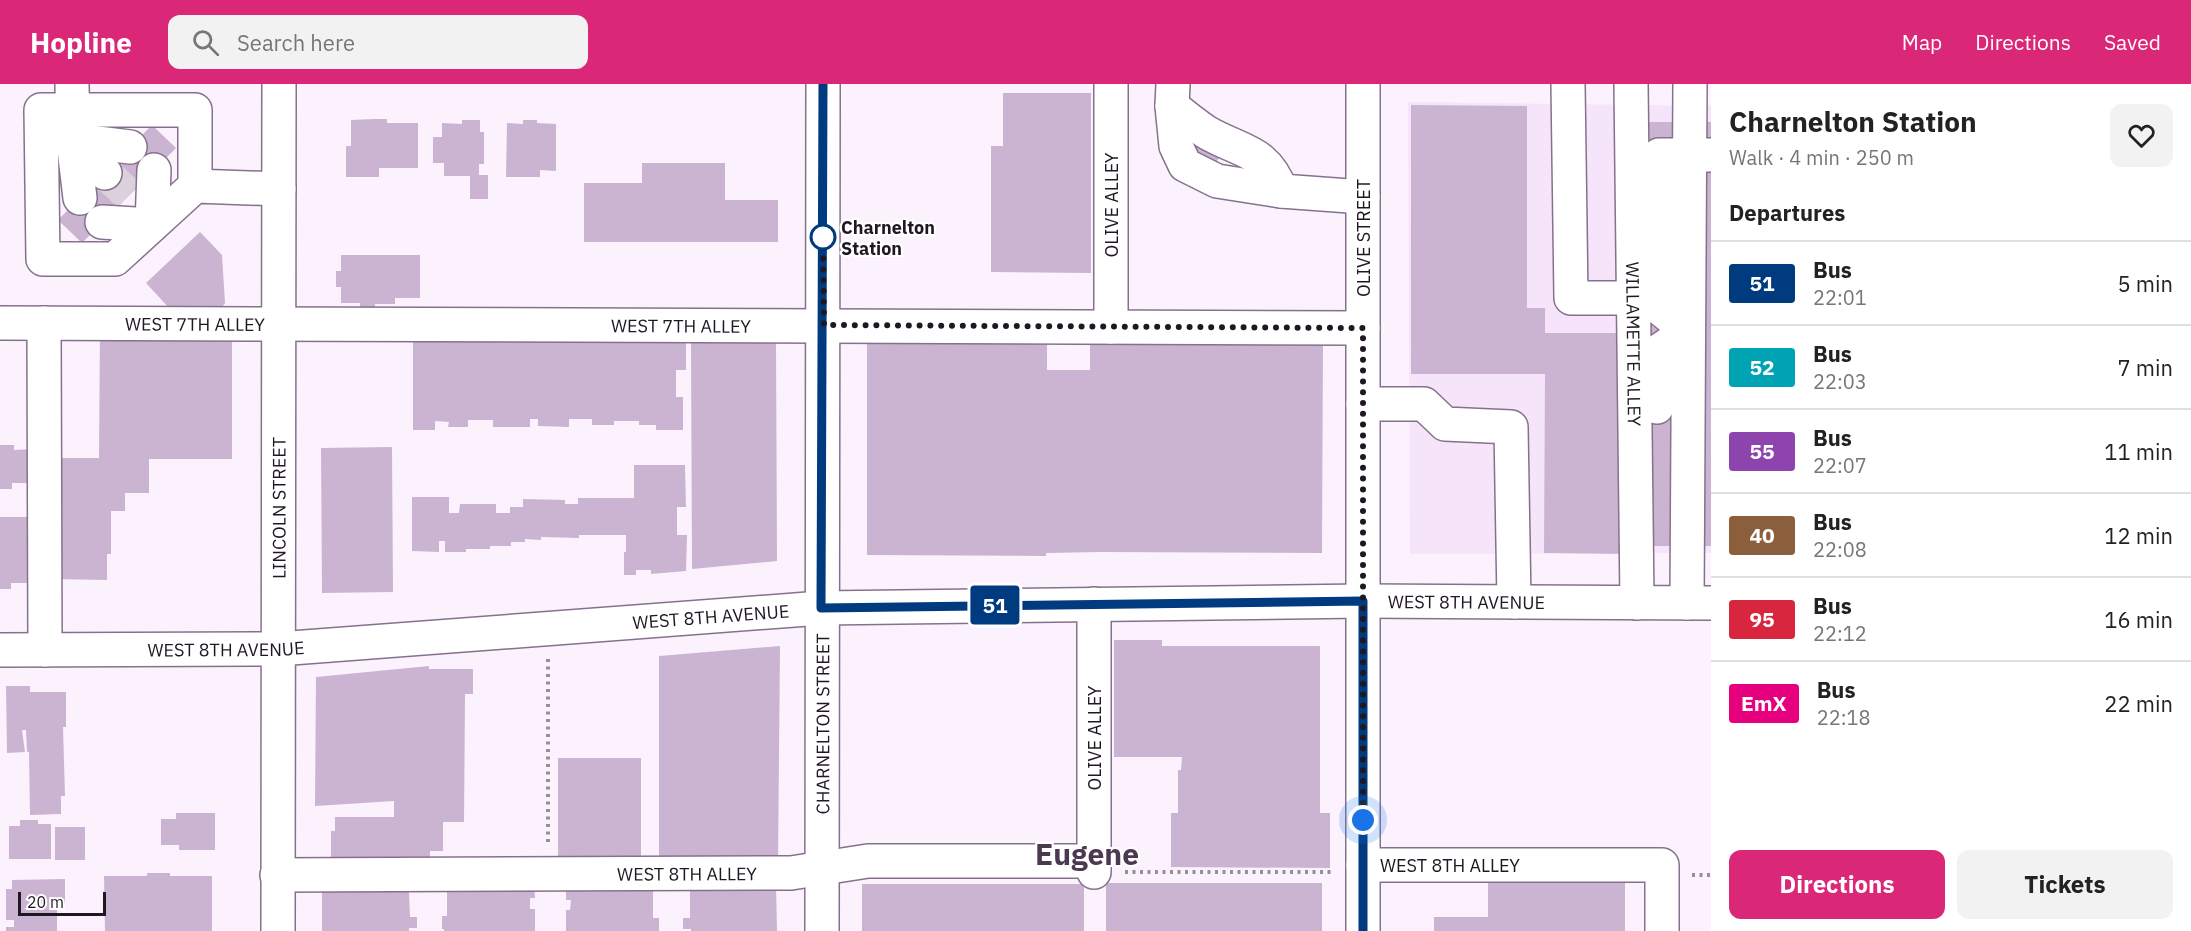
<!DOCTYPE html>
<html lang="en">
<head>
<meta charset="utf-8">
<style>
  body { margin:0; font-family:"IBM Plex Sans",sans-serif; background:#f2f2f2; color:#222; height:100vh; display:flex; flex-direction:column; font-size:22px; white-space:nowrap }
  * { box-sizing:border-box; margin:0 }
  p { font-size:20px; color:#767676 }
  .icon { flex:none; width:33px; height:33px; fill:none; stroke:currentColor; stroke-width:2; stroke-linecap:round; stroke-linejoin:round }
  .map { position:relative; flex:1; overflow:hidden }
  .panel { display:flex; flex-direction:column; background:#fff; width:480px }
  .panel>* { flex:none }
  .badge { padding:0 12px; border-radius:4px; font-size:21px; line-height:39px }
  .scale { position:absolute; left:18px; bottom:15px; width:88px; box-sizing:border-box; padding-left:6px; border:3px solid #1f1722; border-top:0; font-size:16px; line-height:21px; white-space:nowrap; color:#1f1722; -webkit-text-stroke:4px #fff; paint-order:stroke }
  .you { position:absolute; width:30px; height:30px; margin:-15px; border:4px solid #fff; border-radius:50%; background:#1a73e8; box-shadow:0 0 0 9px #1a73e833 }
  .map>.badge { position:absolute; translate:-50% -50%; box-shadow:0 0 0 3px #fff }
  h2 { padding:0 18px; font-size:22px; line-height:54px }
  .round { display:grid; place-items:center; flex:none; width:63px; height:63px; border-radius:12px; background:#f2f2f2 }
  .summary { display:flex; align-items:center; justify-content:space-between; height:102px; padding:0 18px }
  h1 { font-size:28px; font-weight:700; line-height:45px }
  .action { display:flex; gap:12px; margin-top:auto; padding:12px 18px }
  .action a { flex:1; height:69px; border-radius:12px; background:#db2777; color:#fff; font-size:24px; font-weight:700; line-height:69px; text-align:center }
  .action a+a { background:#f2f2f2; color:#222 }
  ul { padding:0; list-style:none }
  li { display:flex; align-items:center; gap:18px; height:84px; padding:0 18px; border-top:2px solid #e0e0e0 }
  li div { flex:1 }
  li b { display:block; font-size:22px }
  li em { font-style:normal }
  li .badge { min-width:66px; font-weight:700; text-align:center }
  header { display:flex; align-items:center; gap:36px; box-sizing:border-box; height:84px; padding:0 30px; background:#db2777; color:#fff }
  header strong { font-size:28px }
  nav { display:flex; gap:33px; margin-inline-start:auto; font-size:21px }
  .search { width:420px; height:54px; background:#f2f2f2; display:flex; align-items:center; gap:15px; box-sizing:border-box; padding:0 21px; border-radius:12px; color:#767676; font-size:22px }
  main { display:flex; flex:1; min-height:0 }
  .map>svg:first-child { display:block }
</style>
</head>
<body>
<header>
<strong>Hopline</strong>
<div class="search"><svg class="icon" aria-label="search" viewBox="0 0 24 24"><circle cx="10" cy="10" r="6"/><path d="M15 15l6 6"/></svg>Search here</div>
<nav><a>Map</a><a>Directions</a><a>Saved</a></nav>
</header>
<main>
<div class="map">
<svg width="1711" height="847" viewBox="0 0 1711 847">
  <rect width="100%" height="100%" fill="#fbf2fe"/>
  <path fill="#f5e4fa" d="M 1408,18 L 1711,22 L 1711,469 L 1410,470 Z"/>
  <path fill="#cab4d1" d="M 1003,9 L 1091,9 L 1091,189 L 991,188 L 991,62 L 1003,62 Z
    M 1411,21 L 1527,22 L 1527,224 L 1545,224 L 1545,249 L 1626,249 L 1626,470 L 1544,469 L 1545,290 L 1411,290 Z
    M 375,35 L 387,35 L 387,39 L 418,39 L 418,84 L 379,84 L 379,93 L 346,93 L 346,62 L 351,62 L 351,36 Z
    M 462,36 L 480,36 L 480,48 L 484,48 L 484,80 L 479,80 L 479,91 L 488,91 L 488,115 L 470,115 L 470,92 L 444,92 L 444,79 L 433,79 L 433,53 L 442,53 L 442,39 L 462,40 Z
    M 523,36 L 537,36 L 537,39 L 556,40 L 556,87 L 540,86 L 540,93 L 506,93 L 507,39 L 523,40 Z
    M 1645,38 L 1711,38 L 1711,462 L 1645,462 Z
    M 152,41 L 176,64 L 82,159 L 58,136 Z
    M 1199,53 L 1224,62 L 1216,80 L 1195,71 L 1193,66 Z
    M 642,79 L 725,79 L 725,116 L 778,116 L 778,158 L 584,158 L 584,99 L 642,99 Z
    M 200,148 L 222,171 L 225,219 L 220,226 L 170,225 L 146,199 Z
    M 341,171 L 420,171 L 420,214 L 395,214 L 395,220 L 375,220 L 375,224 L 360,224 L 360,219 L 341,219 L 341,203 L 336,203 L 336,187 L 341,187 Z
    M 100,246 L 232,246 L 232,375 L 149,375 L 149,409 L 125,409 L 125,427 L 111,427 L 111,470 L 107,470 L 107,496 L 55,495 L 55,374 L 99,374 Z
    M 413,251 L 686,253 L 686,286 L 676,286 L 676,313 L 683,313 L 683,346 L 656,346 L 656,341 L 639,341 L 639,337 L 614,337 L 614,341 L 592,341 L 592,335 L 569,335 L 569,343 L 538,342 L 538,335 L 530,335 L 530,343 L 493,343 L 493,336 L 468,336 L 468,343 L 448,343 L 449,338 L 435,337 L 435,346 L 413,346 Z
    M 867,253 L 1047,253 L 1047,286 L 1090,286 L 1090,257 L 1323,257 L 1322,469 L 1101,468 L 1046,469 L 1046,472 L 867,471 Z
    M 776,258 L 777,477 L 692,485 L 691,259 Z
    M 0,361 L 14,361 L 14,366 L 33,365 L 34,399 L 12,399 L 12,405 L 0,405 Z
    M 392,363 L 393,508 L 322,509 L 321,364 Z
    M 634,381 L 685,381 L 686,423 L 677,423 L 677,451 L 687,451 L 686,487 L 651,490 L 651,486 L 636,486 L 636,491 L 624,491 L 624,468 L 626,468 L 626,451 L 579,451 L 579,454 L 541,453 L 541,456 L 525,455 L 525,458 L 511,458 L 511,462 L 490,462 L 490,465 L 466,465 L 466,468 L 445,468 L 445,457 L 439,457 L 439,468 L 412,467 L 412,413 L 449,413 L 449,429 L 459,429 L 460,420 L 496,420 L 496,429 L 510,429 L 510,423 L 523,423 L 523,415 L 565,416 L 565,420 L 578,420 L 578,414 L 634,414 Z
    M 0,433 L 31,433 L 31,499 L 11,499 L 11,505 L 0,505 Z
    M 1114,556 L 1162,556 L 1162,562 L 1320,562 L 1320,729 L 1330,729 L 1330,784 L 1171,783 L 1171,729 L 1178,729 L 1178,686 L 1181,686 L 1182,673 L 1114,673 Z
    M 780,562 L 778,781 L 659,780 L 659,572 Z
    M 429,582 L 429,585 L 473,585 L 473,610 L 465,610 L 464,738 L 443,738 L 443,767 L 430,767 L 430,777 L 331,777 L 331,747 L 335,747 L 335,733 L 394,733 L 394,717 L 315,722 L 316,593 Z
    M 6,602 L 30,602 L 30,608 L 66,608 L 66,643 L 63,643 L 65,712 L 61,712 L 61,730 L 30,731 L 29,668 L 27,668 L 26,646 L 22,646 L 25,668 L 7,669 Z
    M 558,674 L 641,674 L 641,777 L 558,778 Z
    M 176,729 L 215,729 L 215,766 L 179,766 L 179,761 L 161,761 L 161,735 L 176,735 Z
    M 20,736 L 38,736 L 38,740 L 51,740 L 51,775 L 9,775 L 9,742 L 20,742 Z
    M 55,743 L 85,743 L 85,776 L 55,776 Z
    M 147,789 L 170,789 L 170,792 L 212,792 L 212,847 L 105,847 L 104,792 L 147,792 Z
    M 65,795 L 65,820 L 57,821 L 57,847 L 6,847 L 6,843 L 14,843 L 14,836 L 6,836 L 6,805 L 12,805 L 12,796 Z
    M 1488,796 L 1625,796 L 1625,847 L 1434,847 L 1434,833 L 1488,833 Z
    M 447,798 L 534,798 L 535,814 L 530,814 L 530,825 L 535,825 L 535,847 L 444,847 L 444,845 L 442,845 L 442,832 L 447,832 Z
    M 1106,799 L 1322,799 L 1322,847 L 1106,847 Z
    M 566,800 L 653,800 L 653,834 L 659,834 L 659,847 L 566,847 L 566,826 L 570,826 L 571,816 L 566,816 Z
    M 690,800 L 776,801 L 777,847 L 691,847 L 691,845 L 683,845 L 683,834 L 690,834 Z
    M 862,800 L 1084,800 L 1084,847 L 862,847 Z
    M 322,807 L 409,808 L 410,833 L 417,833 L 417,844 L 409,844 L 409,847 L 322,847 Z"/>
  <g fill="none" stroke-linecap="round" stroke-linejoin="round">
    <path stroke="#dad1dd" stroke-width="33" stroke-dasharray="33 16" stroke-linecap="butt" d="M 105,89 L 129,111"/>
    <defs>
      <g id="minor">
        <path d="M 72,0 L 73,56 L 80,114"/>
        <path d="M 1173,0 L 1172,22 L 1176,62 L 1185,81 L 1217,97 L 1281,107 L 1363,113"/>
        <path d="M 1568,0 L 1571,214 L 1633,214"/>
        <path id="s1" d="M 1631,0 L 1637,519"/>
        <path d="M 1172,22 C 1183,31 1194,40 1206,48 C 1240,68 1266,65 1281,107"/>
        <path d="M 73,56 L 130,63"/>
        <path d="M 73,56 L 105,89"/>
        <path d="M 195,102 L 195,26 L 41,26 L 43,175 L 115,175 L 195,102 L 279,105"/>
        <path d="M 102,138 L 152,141"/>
        <path d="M 152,141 L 154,86"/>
        <path id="s2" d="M 0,239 L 1363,244"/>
        <path d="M 44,239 L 45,566"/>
        <path d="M 1111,243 L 1111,0"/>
        <path d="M 1363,320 L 1424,320 L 1445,340 L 1511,343 L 1514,518"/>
        <path d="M 1657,323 L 1657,268 L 1688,247 L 1658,223 L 1659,71 L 1711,71"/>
        <path d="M 1687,519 L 1690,0"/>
        <path d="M 1094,520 L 1094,788"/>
        <path id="s3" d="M 0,566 L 278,565 L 821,524 L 1363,517 L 1711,519"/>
        <path id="s4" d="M 1363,781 L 1662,781 L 1662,847"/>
        <path id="s5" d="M 277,791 L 791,789 L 868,777 L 1094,777"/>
        <path id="s6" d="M 278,847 L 279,0"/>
        <path id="s7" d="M 822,847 L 823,0"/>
        <path d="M 1363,847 L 1363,0"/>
      </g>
    </defs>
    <use href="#minor" stroke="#86718c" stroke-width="36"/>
    <path stroke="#978e9a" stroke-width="4" stroke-dasharray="3 4.5" stroke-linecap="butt" d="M 548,758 L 548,574
      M 1125,788 L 1333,788
      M 1692,791 L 1711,791"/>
    <use href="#minor" stroke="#fff" stroke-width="33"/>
  </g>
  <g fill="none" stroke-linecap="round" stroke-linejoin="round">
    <defs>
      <path id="line" d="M 823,0 L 821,524 L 1363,517 L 1363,847"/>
    </defs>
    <use href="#line" stroke="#fff" stroke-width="14"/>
    <use href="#line" stroke="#003b80" stroke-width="9"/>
    <path stroke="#1f1722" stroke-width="6" stroke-dasharray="0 10.8" d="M 823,153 L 824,241 L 1363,244 L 1363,736"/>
  </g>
  <circle fill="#fff" stroke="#003b80" stroke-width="3" cx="823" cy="153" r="12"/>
  <g text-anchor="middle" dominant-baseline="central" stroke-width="4.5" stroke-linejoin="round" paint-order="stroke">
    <g font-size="18" fill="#1f1722" stroke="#fff">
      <text transform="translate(1111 121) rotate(-90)">OLIVE ALLEY</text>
      <text transform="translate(1363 154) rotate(-90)">OLIVE STREET</text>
      <text stroke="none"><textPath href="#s2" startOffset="195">WEST 7TH ALLEY</textPath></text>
      <text stroke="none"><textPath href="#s2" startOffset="681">WEST 7TH ALLEY</textPath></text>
      <text stroke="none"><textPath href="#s1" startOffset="260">WILLAMETTE ALLEY</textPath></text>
      <text stroke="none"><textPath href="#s6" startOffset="423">LINCOLN STREET</textPath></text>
      <text stroke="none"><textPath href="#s3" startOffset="1468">WEST 8TH AVENUE</textPath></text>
      <text stroke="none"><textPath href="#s3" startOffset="712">WEST 8TH AVENUE</textPath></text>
      <text stroke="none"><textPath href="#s3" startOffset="226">WEST 8TH AVENUE</textPath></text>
      <text stroke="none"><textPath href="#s7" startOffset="207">CHARNELTON STREET</textPath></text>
      <text transform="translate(1094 654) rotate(-90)">OLIVE ALLEY</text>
      <text stroke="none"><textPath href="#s4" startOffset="87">WEST 8TH ALLEY</textPath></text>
      <text stroke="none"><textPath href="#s5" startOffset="410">WEST 8TH ALLEY</textPath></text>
    </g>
    <g font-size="18" font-weight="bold" fill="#1f1722" stroke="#fff" text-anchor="start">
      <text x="841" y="143">Charnelton<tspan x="841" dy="21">Station</tspan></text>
    </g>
    <g font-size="30" font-weight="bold" fill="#4b3951" stroke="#fff">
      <text x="1087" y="769">Eugene</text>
    </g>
  </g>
</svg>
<div class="scale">20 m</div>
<div class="you" style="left:1363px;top:736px"></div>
<b class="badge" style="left:995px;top:521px;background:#003b80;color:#fff">51</b>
</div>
<section class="panel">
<div class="summary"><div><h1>Charnelton Station</h1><p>Walk · 4 min · 250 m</p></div><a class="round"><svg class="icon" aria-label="heart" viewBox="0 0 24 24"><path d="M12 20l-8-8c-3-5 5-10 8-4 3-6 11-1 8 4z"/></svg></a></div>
<h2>Departures</h2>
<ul>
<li><span class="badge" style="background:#003b80;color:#fff">51</span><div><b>Bus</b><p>22:01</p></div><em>5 min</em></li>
<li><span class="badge" style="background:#00a3b4;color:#fff">52</span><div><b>Bus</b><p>22:03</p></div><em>7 min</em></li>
<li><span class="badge" style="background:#8e44ad;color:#fff">55</span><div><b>Bus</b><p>22:07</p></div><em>11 min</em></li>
<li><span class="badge" style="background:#8b5e3c;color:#fff">40</span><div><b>Bus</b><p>22:08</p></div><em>12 min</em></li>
<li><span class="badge" style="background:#d7263d;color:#fff">95</span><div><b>Bus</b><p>22:12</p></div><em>16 min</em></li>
<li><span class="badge" style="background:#e6007e;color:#fff">EmX</span><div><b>Bus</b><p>22:18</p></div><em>22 min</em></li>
</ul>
<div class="action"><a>Directions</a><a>Tickets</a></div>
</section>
</main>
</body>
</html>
